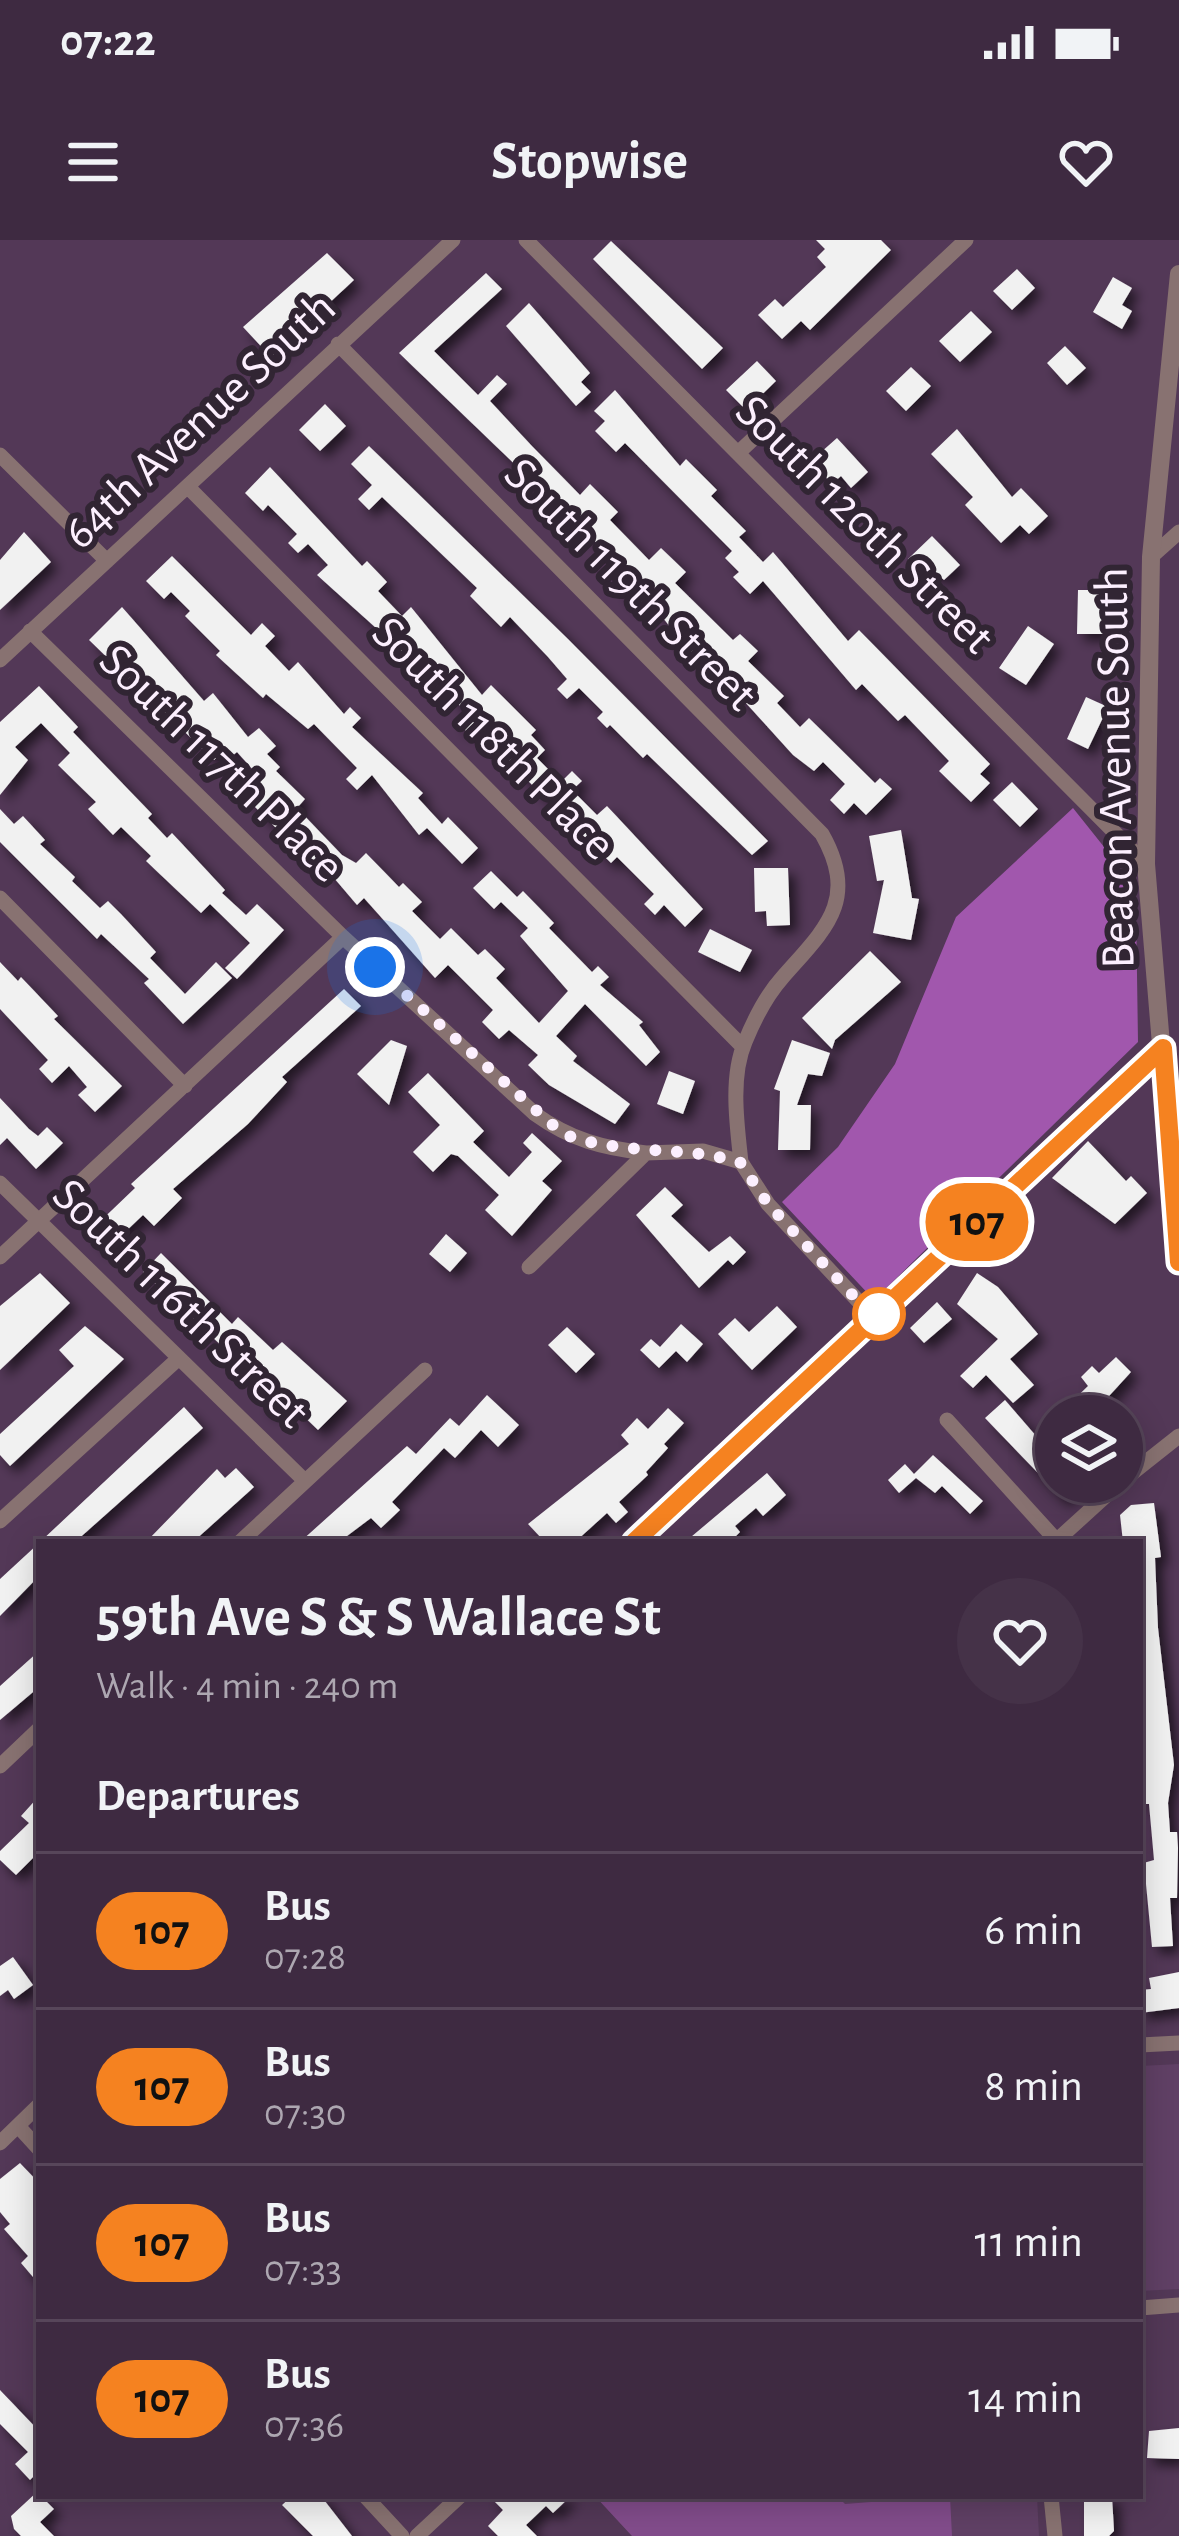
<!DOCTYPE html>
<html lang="en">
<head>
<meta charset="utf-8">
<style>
  body { margin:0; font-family:"Alegreya Sans",sans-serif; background:#453248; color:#f1f3f6; height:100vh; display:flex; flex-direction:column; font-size:45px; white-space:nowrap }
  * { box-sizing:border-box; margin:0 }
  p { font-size:39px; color:#ada7b1 }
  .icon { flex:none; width:66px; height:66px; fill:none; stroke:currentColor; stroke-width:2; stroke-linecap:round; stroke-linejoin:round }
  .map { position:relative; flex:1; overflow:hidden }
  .details { position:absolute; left:36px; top:1299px; width:1107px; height:960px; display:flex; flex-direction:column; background:#3e2a41; border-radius:0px; box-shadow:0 6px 30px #0003,0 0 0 3px #57465a }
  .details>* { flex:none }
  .badge { padding:0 24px; border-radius:39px; font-size:42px; line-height:78px }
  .tools { position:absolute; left:1035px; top:1155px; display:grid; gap:24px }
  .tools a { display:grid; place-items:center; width:108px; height:108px; border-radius:50%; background:#3e2a41; box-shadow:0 6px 30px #0003,0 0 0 3px #57465a; font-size:60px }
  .you { position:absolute; width:60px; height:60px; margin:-30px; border:9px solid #fff; border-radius:50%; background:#1a73e8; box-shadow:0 0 0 18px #1a73e833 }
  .map>.badge { position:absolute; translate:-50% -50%; box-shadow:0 0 0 6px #fff }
  h2 { padding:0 60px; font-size:45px; line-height:108px }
  .round { display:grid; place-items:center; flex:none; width:126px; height:126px; border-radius:63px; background:#453248 }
  .overview { display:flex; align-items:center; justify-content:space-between; height:204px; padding:0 60px }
  h1 { font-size:57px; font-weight:700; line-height:90px }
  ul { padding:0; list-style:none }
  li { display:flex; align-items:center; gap:36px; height:156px; padding:0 60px; border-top:3px solid #57465a }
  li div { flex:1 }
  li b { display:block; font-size:45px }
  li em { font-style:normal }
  li .badge { min-width:132px; font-weight:700; text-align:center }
  .status { display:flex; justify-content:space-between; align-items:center; height:84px; padding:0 60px; background:#3e2a41; direction:ltr }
  .status svg { height:33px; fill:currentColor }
  header { display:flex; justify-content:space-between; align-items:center; height:156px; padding:0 60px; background:#3e2a41; font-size:54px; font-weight:700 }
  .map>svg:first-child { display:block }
</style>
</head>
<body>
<div class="status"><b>07:22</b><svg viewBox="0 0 49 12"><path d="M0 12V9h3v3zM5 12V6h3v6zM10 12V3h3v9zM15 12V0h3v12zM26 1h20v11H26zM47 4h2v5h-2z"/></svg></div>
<header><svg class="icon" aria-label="menu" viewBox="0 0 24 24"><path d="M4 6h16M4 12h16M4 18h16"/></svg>Stopwise<svg class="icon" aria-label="heart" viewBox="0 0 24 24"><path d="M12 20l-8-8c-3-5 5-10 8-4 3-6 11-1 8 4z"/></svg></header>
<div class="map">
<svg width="1179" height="2296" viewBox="0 0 1179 2296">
  <defs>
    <filter id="shadow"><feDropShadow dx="7" dy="7" stdDeviation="6" flood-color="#0009"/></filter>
  </defs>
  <rect width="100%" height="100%" fill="#533857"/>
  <path fill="#604065" d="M 1179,1824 L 1179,2049 L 1140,2051 L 1140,1826 Z
    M 595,2256 L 1037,2256 L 1039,2296 L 632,2296 Z"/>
  <path fill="#824c8b" d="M 595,2256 L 837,2256 L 845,2264 L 950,2256 L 952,2296 L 632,2296 Z"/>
  <path fill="#a157ad" d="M 1073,568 L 1128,637 L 1136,667 L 1138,802 L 874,1060 L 782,962 L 838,907 L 895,824 L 956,677 Z"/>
  <path fill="#f1f1f1" filter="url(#shadow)" d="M 816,0 L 881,0 L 891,10 L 810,90 L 801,81 L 782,99 L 758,75 L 775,59 L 783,67 L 826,27 L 817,17 L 825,9 Z
    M 611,1 L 723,108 L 702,129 L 593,19 Z
    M 327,13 L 354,40 L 271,117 L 243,87 Z
    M 1017,29 L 1035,48 L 1012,70 L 993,51 Z
    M 486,33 L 502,49 L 434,111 L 478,155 L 497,135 L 507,144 L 490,161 L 531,205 L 580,255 L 590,244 L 618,272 L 610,280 L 649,320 L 661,308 L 686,332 L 675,343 L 733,400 L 740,394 L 758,411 L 748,421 L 784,456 L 777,463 L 800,487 L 809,478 L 875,543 L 880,538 L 892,549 L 866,575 L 854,563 L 844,574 L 830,560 L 845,544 L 823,522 L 814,531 L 793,515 L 716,430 L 709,437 L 646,356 L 636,367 L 619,350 L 632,337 L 399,113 Z
    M 1113,37 L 1132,48 L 1122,65 L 1132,71 L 1122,89 L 1093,72 Z
    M 529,63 L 590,133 L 581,142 L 591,152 L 576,166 L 506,86 Z
    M 971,71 L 992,92 L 960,122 L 939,101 Z
    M 1065,106 L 1086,128 L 1067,145 L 1047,123 Z
    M 757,121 L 776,141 L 746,170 L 726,150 Z
    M 911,127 L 931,146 L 906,171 L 886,151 Z
    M 615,150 L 680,226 L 686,219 L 717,250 L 711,256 L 746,291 L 739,297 L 763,322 L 773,312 L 848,401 L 859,390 L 990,524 L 980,534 L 990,543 L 971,562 L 939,531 L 949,521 L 905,475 L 898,481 L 862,444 L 856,450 L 763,341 L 750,354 L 733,337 L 739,332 L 725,318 L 732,311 L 625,203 L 616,212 L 595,191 L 605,181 L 594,171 Z
    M 325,164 L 346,186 L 320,211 L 299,190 Z
    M 957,189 L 1012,257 L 1021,248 L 1048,276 L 1029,294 L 1020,285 L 1001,303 L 965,265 L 973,257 L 931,214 Z
    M 837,198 L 868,232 L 851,248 L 841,236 L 832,244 L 811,221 Z
    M 369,206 L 568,399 L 768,601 L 752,615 L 647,514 L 643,518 L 610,485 L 607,488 L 597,478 L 603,472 L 579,448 L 567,459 L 557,449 L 567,439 L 548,417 L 510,377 L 501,387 L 470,356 L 477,348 L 382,257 L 369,270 L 358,259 L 372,245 L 351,224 Z
    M 270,227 L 362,326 L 367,321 L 387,342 L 378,351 L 402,376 L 411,367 L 482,455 L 491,445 L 536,490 L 531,495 L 545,510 L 537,518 L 561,542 L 572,531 L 582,541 L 572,550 L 597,575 L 607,566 L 703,669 L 685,687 L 664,665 L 655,675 L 644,664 L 654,654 L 617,617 L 611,623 L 506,519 L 471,487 L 466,491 L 456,481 L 465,472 L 447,449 L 409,410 L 405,414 L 317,335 L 328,325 L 308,304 L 298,313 L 288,303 L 297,294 L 268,265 L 263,271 L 245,253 Z
    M 24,292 L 51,322 L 0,370 L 0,320 Z
    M 932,296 L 960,325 L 944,340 L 934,331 L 926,338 L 908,319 Z
    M 172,316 L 251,395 L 262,383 L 275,396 L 265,406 L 289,431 L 298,422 L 344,474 L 350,467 L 361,478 L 352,487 L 423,553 L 418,558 L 442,584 L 448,577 L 478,608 L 462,624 L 427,588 L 419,595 L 372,535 L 357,550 L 346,539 L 357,528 L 314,484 L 308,489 L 266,454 L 263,458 L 216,415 L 220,411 L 185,376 L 190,371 L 171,352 L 164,359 L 146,341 Z
    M 1078,350 L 1117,350 L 1117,380 L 1104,380 L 1104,394 L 1077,394 Z
    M 122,367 L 204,461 L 213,453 L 248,497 L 259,488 L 276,506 L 267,514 L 280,527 L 276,531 L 305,559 L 297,568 L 342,615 L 356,623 L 366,613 L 399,647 L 403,643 L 422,662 L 412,671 L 440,699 L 451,688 L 478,715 L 485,709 L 505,729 L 496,738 L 539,783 L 568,751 L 520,696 L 528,688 L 501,662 L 494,669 L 473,648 L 491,631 L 517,657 L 523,651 L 554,683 L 549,688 L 592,732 L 598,726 L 609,737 L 600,745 L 643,782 L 639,785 L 660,812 L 646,826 L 585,764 L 556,796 L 577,816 L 573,821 L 630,864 L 615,884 L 549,845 L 528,825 L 538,815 L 509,790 L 499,799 L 482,782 L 493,770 L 448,725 L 435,738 L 364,658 L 357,665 L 317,618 L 312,622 L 276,588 L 247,559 L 258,548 L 248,539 L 255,532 L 237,512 L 232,516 L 226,509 L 214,520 L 89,400 Z
    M 1028,386 L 1054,404 L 1026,445 L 999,428 Z
    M 39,446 L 78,487 L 73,492 L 152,574 L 148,578 L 167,598 L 172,593 L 225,650 L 222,653 L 246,675 L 257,664 L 284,690 L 237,739 L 225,728 L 250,703 L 210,664 L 201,673 L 146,621 L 151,616 L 121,587 L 113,595 L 88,569 L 96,562 L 58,525 L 70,513 L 41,483 L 15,507 L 28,520 L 0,555 L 0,482 Z
    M 1086,457 L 1108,467 L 1088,509 L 1067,499 Z
    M 1012,542 L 1038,569 L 1020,587 L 993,560 Z
    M 0,569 L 14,584 L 23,576 L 45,600 L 40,604 L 75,637 L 72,641 L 100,668 L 108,661 L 121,674 L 156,712 L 150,718 L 185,754 L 216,722 L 232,738 L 183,784 L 144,743 L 149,739 L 101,694 L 97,699 L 0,602 Z
    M 901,590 L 912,658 L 919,659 L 911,700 L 873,693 L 884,640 L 877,641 L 869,596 Z
    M 754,628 L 788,628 L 790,685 L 767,686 L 766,671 L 755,672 Z
    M 710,689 L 752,710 L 740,732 L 698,712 Z
    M 870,711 L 901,742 L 835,800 L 832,809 L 802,778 Z
    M 0,722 L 18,741 L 21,737 L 58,776 L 54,779 L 122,846 L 95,872 L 78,855 L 87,847 L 69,826 L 52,843 L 39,829 L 48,820 L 0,769 Z
    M 344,749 L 361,766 L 282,837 L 287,842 L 248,884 L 173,949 L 182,958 L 154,986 L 143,975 L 106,1010 L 89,992 L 135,948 L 131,944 Z
    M 391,800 L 407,806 L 389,865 L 357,834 Z
    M 792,800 L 830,813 L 822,836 L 808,834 L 797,865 L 811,865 L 810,910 L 778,910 L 780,851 L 774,849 Z
    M 669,831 L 695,841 L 683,874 L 657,864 Z
    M 428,833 L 484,891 L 473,902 L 509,937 L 532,912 L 523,903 L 532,893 L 562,921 L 542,941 L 552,950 L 512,996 L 485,970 L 499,955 L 458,916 L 451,914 L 433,932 L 413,912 L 440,885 L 408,852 Z
    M 0,858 L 29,889 L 38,896 L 47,887 L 63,903 L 36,929 L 7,898 L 0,905 Z
    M 1088,901 L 1126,941 L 1131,936 L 1147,953 L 1115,984 L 1052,938 Z
    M 665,947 L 683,965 L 671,976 L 709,1012 L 730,996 L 746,1012 L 733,1025 L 728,1020 L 699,1048 L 636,975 Z
    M 446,994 L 467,1013 L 450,1032 L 429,1014 Z
    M 161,1013 L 232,1084 L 238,1077 L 273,1110 L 282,1102 L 347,1161 L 318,1190 L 286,1159 L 272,1173 L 261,1163 L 272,1153 L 143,1032 Z
    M 40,1033 L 70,1063 L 0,1130 L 0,1066 Z
    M 977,1033 L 998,1047 L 1038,1094 L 1010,1119 L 1034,1145 L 1013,1163 L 986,1135 L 973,1148 L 960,1136 L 998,1099 L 957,1064 Z
    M 937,1062 L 952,1079 L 924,1103 L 910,1088 Z
    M 777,1066 L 797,1087 L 752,1130 L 718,1094 L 735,1078 L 749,1092 Z
    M 681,1084 L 703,1104 L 687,1122 L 676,1111 L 659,1128 L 640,1110 L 651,1099 L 660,1107 Z
    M 85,1086 L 124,1119 L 10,1226 L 0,1215 L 0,1194 L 74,1126 L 59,1110 Z
    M 567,1087 L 595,1114 L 576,1133 L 548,1105 Z
    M 1116,1117 L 1131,1132 L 1099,1167 L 1089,1176 L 1057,1176 L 1088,1146 L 1081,1137 L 1092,1126 L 1099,1133 Z
    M 487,1155 L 519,1185 L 498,1207 L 481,1190 L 455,1218 L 444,1208 L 392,1262 L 400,1270 L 381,1288 L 371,1278 L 339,1302 L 300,1302 L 407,1206 L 416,1214 L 450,1178 L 459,1186 Z
    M 1005,1160 L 1056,1219 L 1056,1242 L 1081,1242 L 1063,1259 L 985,1178 Z
    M 184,1167 L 203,1188 L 75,1302 L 40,1302 Z
    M 668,1168 L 684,1183 L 664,1204 L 668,1208 L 646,1232 L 648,1235 L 619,1262 L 628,1272 L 616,1283 L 607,1273 L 575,1302 L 545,1302 L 528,1284 L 629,1204 L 621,1195 L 637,1178 L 648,1189 Z
    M 933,1215 L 983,1261 L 970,1274 L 942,1246 L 935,1253 L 916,1238 L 899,1253 L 888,1240 L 905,1224 L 914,1234 Z
    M 236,1228 L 254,1247 L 193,1302 L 146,1302 L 217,1229 L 225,1238 Z
    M 767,1233 L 786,1255 L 763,1276 L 756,1268 L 735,1286 L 740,1292 L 730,1302 L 685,1302 Z
    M 1154,1263 L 1161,1317 L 1155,1318 L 1158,1388 L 1174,1525 L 1168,1563 L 1170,1592 L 1177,1592 L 1178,1608 L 1177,1658 L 1170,1658 L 1173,1706 L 1152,1707 L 1146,1644 L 1140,1645 L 1140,1624 L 1154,1620 L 1149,1564 L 1143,1564 L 1140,1496 L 1140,1302 L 1123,1302 L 1120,1275 L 1131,1265 Z
    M 39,1303 L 39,1336 L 0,1376 L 0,1339 Z
    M 39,1411 L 39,1447 L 0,1480 L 0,1446 Z
    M 39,1556 L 39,1612 L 16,1635 L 0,1620 L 0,1611 L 29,1583 L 21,1576 Z
    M 13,1717 L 33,1745 L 14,1759 L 8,1750 L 0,1756 L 0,1726 Z
    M 1179,1732 L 1179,1768 L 1140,1773 L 1140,1750 L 1151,1749 L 1149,1738 Z
    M 20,1923 L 39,1943 L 39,2044 L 21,2023 L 28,2016 L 4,1989 L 10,1984 L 0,1972 L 0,1939 Z
    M 0,2150 L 39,2191 L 39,2231 L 30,2240 L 15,2224 L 28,2212 L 0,2184 Z
    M 1179,2188 L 1179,2219 L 1147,2218 L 1149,2191 Z
    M 37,2252 L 54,2269 L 40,2282 L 54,2296 L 21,2296 L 14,2289 L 11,2276 Z
    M 292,2256 L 321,2256 L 352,2296 L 313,2296 L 282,2265 Z
    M 489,2256 L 571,2256 L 553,2273 L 546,2266 L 526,2285 L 537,2296 L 498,2296 L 488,2286 L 503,2270 Z
    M 1112,2256 L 1114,2291 L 1109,2296 L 1084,2296 L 1084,2259 Z"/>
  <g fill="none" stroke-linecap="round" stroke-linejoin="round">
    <path stroke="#887271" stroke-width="15" d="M 526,0 L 1146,624
      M 338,104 L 822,594 C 860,661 824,690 782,738 C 766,756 754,780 745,802 C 730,837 737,885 741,922 L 703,911 L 646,913 L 529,1027
      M 738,213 L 966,0
      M 0,215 L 107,321
      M 188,247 L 743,807
      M 1151,317 L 1179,292
      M 30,391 L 343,697 L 535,874 C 571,900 603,908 646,913
      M 0,420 L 453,0
      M 0,658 L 185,846
      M 741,922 L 768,964 L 874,1078
      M 0,943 L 305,1241
      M 0,1017 L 343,697
      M 947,1180 L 1057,1301
      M 1122,1241 L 1179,1196
      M 0,1281 L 179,1118
      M 240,1302 L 425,1130
      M 634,1302 L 1163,808
      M 1055,1302 L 1121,1242
      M 0,1526 L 39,1489
      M 1140,1805 L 1179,1803
      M 18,1886 L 39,1909
      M 0,1903 L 39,1865
      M 1140,2068 L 1179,2065
      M 365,2256 L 402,2296
      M 1051,2256 L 1055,2296
      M 417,2296 L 460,2256"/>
    <path stroke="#887271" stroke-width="18" d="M 1179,34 L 1151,317 L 1146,624 L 1179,1021"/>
  </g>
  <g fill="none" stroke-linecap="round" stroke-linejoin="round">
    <defs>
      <path id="line" d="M 634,1302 L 1163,808 L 1179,1022"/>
    </defs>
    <use href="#line" stroke="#fff" stroke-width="27"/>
    <use href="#line" stroke="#f58220" stroke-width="18"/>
    <path stroke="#fceffe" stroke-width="12" stroke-dasharray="0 21.6" d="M 375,727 L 563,894 C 622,916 681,905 740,922 L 768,964 L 874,1078 L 879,1074"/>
  </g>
  <circle fill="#fff" stroke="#f58220" stroke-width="6" cx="879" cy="1074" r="24"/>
  <g text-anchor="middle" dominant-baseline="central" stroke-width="12" stroke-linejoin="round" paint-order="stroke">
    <g font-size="48" fill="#fceffe" stroke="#312533">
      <text transform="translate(200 181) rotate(-43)">64th Avenue South</text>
      <text transform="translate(864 285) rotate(45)">South 120th Street</text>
      <text transform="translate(630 345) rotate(45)">South 119th Street</text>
      <text transform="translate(493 499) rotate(45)">South 118th Place</text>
      <text transform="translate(221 524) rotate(44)">South 117th Place</text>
      <text transform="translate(1116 528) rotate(-91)">Beacon Avenue South</text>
      <text transform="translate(180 1064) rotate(44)">South 116th Street</text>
    </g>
  </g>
</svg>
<div class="tools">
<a><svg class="icon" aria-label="layers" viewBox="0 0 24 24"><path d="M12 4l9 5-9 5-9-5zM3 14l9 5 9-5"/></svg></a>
</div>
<div class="you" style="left:375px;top:727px"></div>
<b class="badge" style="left:977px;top:982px;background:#f58220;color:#111">107</b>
<section class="details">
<div class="overview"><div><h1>59th Ave S &amp; S Wallace St</h1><p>Walk · 4 min · 240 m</p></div><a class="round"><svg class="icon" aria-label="heart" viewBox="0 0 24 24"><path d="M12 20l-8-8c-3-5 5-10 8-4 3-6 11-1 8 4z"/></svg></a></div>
<h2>Departures</h2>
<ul>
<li><span class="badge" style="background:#f58220;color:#111">107</span><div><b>Bus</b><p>07:28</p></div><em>6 min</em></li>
<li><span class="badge" style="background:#f58220;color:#111">107</span><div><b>Bus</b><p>07:30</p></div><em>8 min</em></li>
<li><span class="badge" style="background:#f58220;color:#111">107</span><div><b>Bus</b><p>07:33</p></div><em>11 min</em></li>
<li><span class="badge" style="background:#f58220;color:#111">107</span><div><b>Bus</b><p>07:36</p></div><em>14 min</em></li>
</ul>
</section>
</div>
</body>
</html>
